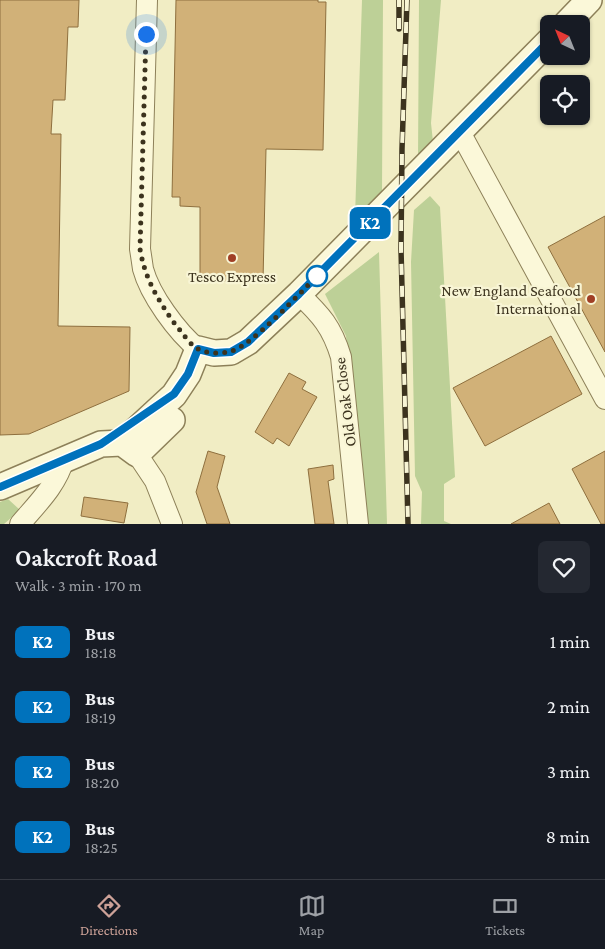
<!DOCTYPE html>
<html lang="en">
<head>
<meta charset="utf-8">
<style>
  body { margin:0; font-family:"Crimson Pro",serif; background:#242831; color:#f1f3f6; height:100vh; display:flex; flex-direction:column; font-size:19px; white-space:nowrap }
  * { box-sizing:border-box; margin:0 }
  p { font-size:16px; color:#9ea1a6 }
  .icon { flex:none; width:28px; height:28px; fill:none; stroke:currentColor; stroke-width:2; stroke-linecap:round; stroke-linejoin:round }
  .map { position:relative; height:524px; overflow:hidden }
  .side { display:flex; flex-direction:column; background:#171b24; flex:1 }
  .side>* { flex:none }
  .badge { padding:0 10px; border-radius:8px; font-size:18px; line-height:32px }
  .needle { width:32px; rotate:317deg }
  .fabs { position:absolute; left:540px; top:15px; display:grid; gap:10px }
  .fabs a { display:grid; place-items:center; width:50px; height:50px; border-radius:8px; background:#171b24; box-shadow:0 1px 4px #0004; font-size:25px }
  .you { position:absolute; width:25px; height:25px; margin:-12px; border:4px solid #fff; border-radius:50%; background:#1a73e8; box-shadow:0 0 0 8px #1a73e833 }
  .map>.badge { position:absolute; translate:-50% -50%; box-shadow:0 0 0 2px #fff }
  .round { display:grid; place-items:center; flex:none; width:52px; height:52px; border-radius:8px; background:#242831 }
  .overview { display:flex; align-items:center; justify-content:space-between; height:85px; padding:0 15px }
  h1 { font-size:24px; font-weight:600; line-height:38px }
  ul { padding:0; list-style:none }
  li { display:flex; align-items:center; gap:15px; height:65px; padding:0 15px }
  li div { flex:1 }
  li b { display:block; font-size:19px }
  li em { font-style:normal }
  li .badge { min-width:55px; font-weight:700; text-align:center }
  .tab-bar { display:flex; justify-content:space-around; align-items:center; height:70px; border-top:1px solid #363941; background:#171b24; font-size:14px; color:#9ea1a6 }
  .tab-bar a { display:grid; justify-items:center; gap:2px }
  .tab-bar .on { color:#cda298 }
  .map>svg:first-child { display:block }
</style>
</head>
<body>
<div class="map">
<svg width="605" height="524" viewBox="0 0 605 524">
  <rect width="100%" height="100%" fill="#f1edc4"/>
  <path fill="#bdd097" d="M 362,0 L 383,0 L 382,192 L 355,217 Z
    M 419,0 L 441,0 L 431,123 L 433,142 L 418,159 Z
    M 430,196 L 440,207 L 455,477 L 444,484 L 444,521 L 451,524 L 421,524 L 422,492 L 415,476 L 411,262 L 414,210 Z
    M 379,252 L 387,524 L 366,524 L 346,336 L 325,294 Z
    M 8,499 L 20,510 L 4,524 L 0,524 L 0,502 Z"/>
  <path fill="#d1b178" stroke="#8e6f3e" d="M 0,0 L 79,0 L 78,27 L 68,27 L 65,100 L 53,100 L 51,134 L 61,134 L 58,326 L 130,327 L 129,391 L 29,434 L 0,435 Z
    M 176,0 L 318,0 L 318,2 L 326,2 L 323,150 L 266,149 L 263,281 L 200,281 L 200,207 L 180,206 L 180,197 L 172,197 Z
    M 605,216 L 605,352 L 548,247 Z
    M 551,336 L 582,394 L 485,446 L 453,388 Z
    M 289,373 L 306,382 L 302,389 L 317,397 L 289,446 L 277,438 L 273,444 L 255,432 Z
    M 208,451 L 225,456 L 217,487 L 230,524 L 207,524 L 196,492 Z
    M 605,451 L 605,524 L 601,524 L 572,469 Z
    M 333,465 L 334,479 L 328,481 L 334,524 L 315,524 L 308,469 Z
    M 84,497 L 128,503 L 124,523 L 81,516 Z
    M 549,503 L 560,524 L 511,524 Z"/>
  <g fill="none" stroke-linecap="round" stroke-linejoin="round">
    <defs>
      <path id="minor" d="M 147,0 L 140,249 C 141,255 142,262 143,269 C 150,295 177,332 198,349
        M 460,132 L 605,399
        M 299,294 C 321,315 332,327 341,357 L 358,524
        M 137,454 L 155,481 L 172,524
        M 20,524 C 37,504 57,485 64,459"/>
      <path id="tertiary" d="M 566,24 L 589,0
        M 122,443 L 174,395 L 188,374 L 198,349 L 214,353 L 231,352 L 248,342 L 299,294 L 549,41
        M 0,487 L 101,444 L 122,443 L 137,454 L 172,420"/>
    </defs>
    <use href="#minor" stroke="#8d8059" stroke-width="22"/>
    <use href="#tertiary" stroke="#8d8059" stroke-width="28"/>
    <use href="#minor" stroke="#fbf8d9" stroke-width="20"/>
    <use href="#tertiary" stroke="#fbf8d9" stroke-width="25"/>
    <defs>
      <path id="rail" d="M 407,0 L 402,149 L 401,249 L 408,524
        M 399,29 L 399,0"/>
    </defs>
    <use href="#rail" stroke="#3c331e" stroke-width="5.5"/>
    <use href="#rail" stroke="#f8f5d5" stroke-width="4" stroke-dasharray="11" stroke-linecap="butt"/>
  </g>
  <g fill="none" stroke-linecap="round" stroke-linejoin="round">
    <defs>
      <path id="line" d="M 0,487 L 101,444 L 174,394 L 188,374 L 198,349 L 214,353 L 231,352 L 248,342 L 299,294 L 549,41"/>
    </defs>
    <use href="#line" stroke="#fff" stroke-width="11"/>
    <use href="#line" stroke="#0072bc" stroke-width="8"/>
    <path stroke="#3c331e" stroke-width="5" stroke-dasharray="0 9" d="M 146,34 L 140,249 C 145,279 158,300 175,324 C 182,332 189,344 198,349 C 207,354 222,354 232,351 C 252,345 300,293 317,276"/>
  </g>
  <g fill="#a03f25" stroke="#f8f5d5" stroke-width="2">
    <circle cx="232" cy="258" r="5"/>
    <circle cx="591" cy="299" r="5"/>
  </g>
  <circle fill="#fff" stroke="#0072bc" stroke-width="2.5" cx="317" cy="276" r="10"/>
  <g text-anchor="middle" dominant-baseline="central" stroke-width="4.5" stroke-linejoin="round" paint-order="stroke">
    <g font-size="16" fill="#3c331e" stroke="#f8f5d5">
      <text x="232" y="276">Tesco Express</text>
      <text x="581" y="290" text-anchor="end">New England Seafood<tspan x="581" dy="18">International</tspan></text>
    </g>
    <g font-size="16" fill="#3c331e" stroke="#f8f5d5">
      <text transform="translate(345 402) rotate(-97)">Old Oak Close</text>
    </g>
  </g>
</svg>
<div class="fabs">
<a><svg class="needle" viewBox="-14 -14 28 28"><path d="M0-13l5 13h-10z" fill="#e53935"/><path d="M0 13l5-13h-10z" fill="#9ea1a6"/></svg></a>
<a><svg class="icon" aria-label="locate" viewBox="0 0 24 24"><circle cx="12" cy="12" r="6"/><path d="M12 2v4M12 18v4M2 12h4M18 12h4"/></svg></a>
</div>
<div class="you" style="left:146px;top:34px"></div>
<b class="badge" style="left:370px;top:223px;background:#0072bc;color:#fff">K2</b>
</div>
<section class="side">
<div class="overview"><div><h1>Oakcroft Road</h1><p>Walk · 3 min · 170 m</p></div><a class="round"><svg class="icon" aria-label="heart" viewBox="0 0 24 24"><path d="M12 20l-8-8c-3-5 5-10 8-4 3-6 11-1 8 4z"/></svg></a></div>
<ul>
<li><span class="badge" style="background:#0072bc;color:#fff">K2</span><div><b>Bus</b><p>18:18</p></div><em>1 min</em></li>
<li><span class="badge" style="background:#0072bc;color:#fff">K2</span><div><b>Bus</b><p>18:19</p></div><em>2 min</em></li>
<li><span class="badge" style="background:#0072bc;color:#fff">K2</span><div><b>Bus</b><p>18:20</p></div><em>3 min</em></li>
<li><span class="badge" style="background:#0072bc;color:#fff">K2</span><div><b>Bus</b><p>18:25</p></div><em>8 min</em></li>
</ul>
</section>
<nav class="tab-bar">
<a class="on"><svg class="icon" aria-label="directions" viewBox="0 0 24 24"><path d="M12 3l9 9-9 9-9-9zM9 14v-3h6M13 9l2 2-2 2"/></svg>Directions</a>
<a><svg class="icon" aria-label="map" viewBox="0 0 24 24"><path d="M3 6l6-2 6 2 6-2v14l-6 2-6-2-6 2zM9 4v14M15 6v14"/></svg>Map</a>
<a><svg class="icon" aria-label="tickets" viewBox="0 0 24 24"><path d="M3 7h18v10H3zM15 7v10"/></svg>Tickets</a>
</nav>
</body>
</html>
